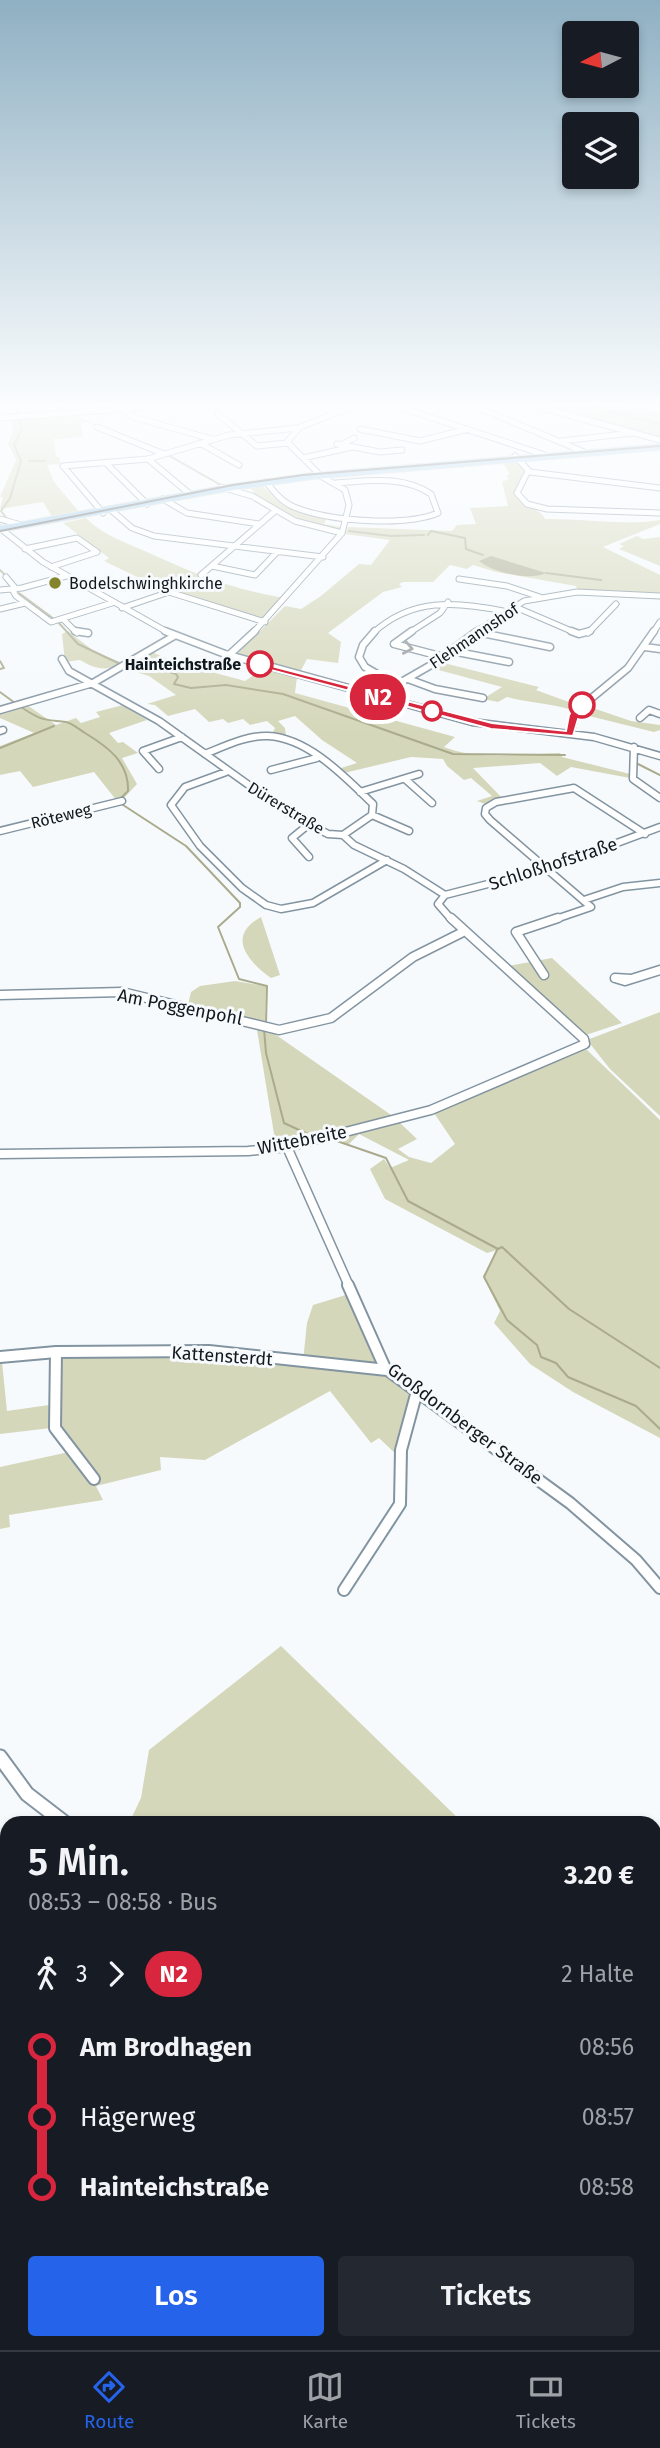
<!DOCTYPE html>
<html lang="de">
<head>
<meta charset="utf-8">
<style>
  body { margin:0; font-family:"Fira Sans",sans-serif; background:#242831; color:#f1f3f6; height:100vh; display:flex; flex-direction:column; font-size:26px; white-space:nowrap }
  * { box-sizing:border-box; margin:0 }
  p { font-size:23px; color:#9ea1a6 }
  .icon { flex:none; width:38px; height:38px; fill:none; stroke:currentColor; stroke-width:2; stroke-linecap:round; stroke-linejoin:round }
  .map { position:relative; flex:1; overflow:hidden }
  .details { position:absolute; left:0px; top:1816px; width:662px; height:534px; display:flex; flex-direction:column; background:#171b24; border-radius:21px 21px 0 0; box-shadow:0 4px 10px #0003 }
  .details>* { flex:none }
  .badge { padding:0 14px; border-radius:23px; font-size:24px; line-height:46px }
  .needle { width:46px; rotate:264deg }
  .fabs { position:absolute; left:562px; top:21px; display:grid; gap:14px }
  .fabs a { display:grid; place-items:center; width:77px; height:77px; border-radius:7px; background:#171b24; box-shadow:0 4px 10px #0003; font-size:35px }
  .map>.badge { position:absolute; translate:-50% -50%; box-shadow:0 0 0 4px #fff }
  .legs { display:flex; align-items:center; gap:10px; height:77px; padding:0 28px; font-size:23px }
  .legs p { margin-inline-start:auto }
  .summary { display:flex; align-items:center; justify-content:space-between; height:119px; padding:0 28px }
  h1 { font-size:38px; font-weight:600; line-height:52px }
  .action { display:flex; gap:14px; margin-top:auto; padding:14px 28px }
  .action a { flex:1; height:80px; border-radius:7px; background:#2563eb; color:#fff; font-size:28px; font-weight:600; line-height:80px; text-align:center }
  .action a+a { background:#242831; color:#f1f3f6 }
  ul { padding:0 28px; list-style:none }
  li { display:flex; align-items:center; gap:24px; height:70px; font-size:26px }
  li i { display:grid; place-items:center; width:10px; height:100%; margin:0 9px; background:currentColor }
  li i::after { content:''; width:18px; height:18px; margin:-9px; border:5px solid; border-radius:50%; background:#171b24 }
  li p { margin-inline-start:auto }
  li:first-child i { background:linear-gradient(#0000 50%,currentColor 0) }
  li:last-child i { background:linear-gradient(currentColor 50%,#0000 0) }
  .tab-bar { display:flex; justify-content:space-around; align-items:center; height:98px; border-top:2px solid #363941; background:#171b24; font-size:19px; color:#9ea1a6 }
  .tab-bar a { display:grid; justify-items:center; gap:4px }
  .tab-bar .current { color:#2563eb }
  .map>svg:first-child { display:block }
</style>
</head>
<body>
<div class="map">
<svg width="660" height="2350" viewBox="0 0 660 2350">
  <rect width="100%" height="100%" fill="#f6fafd"/>
  <path fill="#d5d7ba" d="M 544,407 L 628,407 L 660,413 L 660,438 Z
    M 72,414 L 96,425 L 80,421 L 83,437 L 54,439 L 56,457 L 60,457 L 60,464 L 47,465 L 54,482 L 80,513 L 53,518 L 43,502 L 0,509 L 3,497 L 0,497 L 16,460 L 8,444 C 11,436 17,426 10,419 Z
    M 501,460 L 516,460 L 524,471 L 516,495 C 523,507 538,506 545,519 C 580,518 628,526 660,520 L 660,524 L 603,547 L 660,575 L 660,595 L 578,591 L 576,586 L 496,572 L 473,565 L 467,569 L 450,565 L 433,582 L 403,582 L 399,584 L 402,587 L 383,592 L 328,633 L 341,642 L 338,663 L 307,659 L 300,672 L 236,655 L 285,606 L 301,609 L 321,596 L 359,564 L 371,565 L 390,540 L 345,534 L 348,527 L 452,531 L 457,525 L 476,524 L 470,508 L 508,506 L 502,482 L 509,479 L 506,476 L 510,474 Z
    M 260,484 L 283,505 L 326,519 L 324,524 L 341,527 L 340,531 L 296,520 L 249,494 L 254,492 L 248,486 Z
    M 86,518 C 104,536 125,542 147,552 C 195,574 231,589 284,598 L 264,621 L 166,591 L 104,561 L 109,558 L 63,523 Z
    M 637,536 L 643,539 L 660,537 L 660,566 L 619,549 L 624,546 L 619,544 Z
    M 68,631 L 95,652 L 123,663 C 107,672 95,669 80,660 L 65,662 L 62,634 Z
    M 152,652 L 175,662 L 245,681 L 264,668 L 297,677 L 295,693 L 455,737 L 444,747 C 479,761 523,754 560,753 L 562,757 L 630,774 L 630,778 L 571,767 L 557,776 L 540,763 L 473,768 L 503,799 L 485,804 L 477,801 L 492,796 L 471,778 L 464,780 L 447,766 L 443,759 L 411,757 L 344,773 L 338,769 L 357,763 L 322,740 L 295,716 L 278,721 L 285,728 L 286,736 L 272,734 L 275,728 L 267,721 L 250,725 L 243,719 L 228,723 L 223,719 L 209,722 L 195,709 L 168,716 L 155,705 L 147,704 L 176,695 L 149,676 L 123,668 Z
    M 440,662 L 539,687 L 536,690 L 577,705 L 573,710 C 549,703 530,703 507,697 L 498,702 L 483,699 L 502,687 L 431,668 Z
    M 27,705 L 56,725 L 76,718 L 81,723 L 100,717 L 96,712 L 123,705 L 147,720 L 109,733 L 118,743 L 123,742 L 138,753 L 122,758 L 137,784 L 123,799 L 117,801 L 94,772 L 33,787 L 20,771 L 0,775 L 0,746 L 34,733 L 0,718 L 0,712 Z
    M 587,706 L 631,721 L 660,725 L 660,730 L 654,732 L 581,714 Z
    M 261,917 L 280,975 L 271,978 C 249,962 225,937 261,917 Z
    M 552,958 L 622,1023 L 583,1036 L 508,966 Z
    M 235,981 L 266,986 L 265,1023 L 188,1005 L 191,992 L 200,986 Z
    M 660,1012 L 660,1116 L 610,1069 L 587,1040 Z
    M 256,1024 L 269,1030 L 394,1117 L 276,1146 Z
    M 586,1049 L 660,1120 L 660,1438 L 573,1392 L 530,1364 L 494,1323 L 500,1311 L 483,1276 L 497,1250 L 487,1253 L 385,1199 L 370,1169 L 384,1159 L 390,1168 L 409,1160 L 359,1134 L 348,1145 L 329,1138 L 399,1122 L 417,1139 L 398,1149 L 409,1157 L 431,1163 L 455,1144 L 434,1113 Z
    M 349,1294 L 381,1365 L 303,1361 L 307,1323 L 313,1305 Z
    M 206,1354 L 386,1375 L 409,1391 L 411,1397 L 399,1457 L 379,1438 L 371,1443 L 330,1391 L 205,1460 L 160,1457 L 161,1470 L 96,1486 L 103,1500 L 9,1515 L 10,1527 L 0,1529 L 0,1467 L 69,1452 L 52,1433 L 51,1428 L 0,1434 L 0,1362 L 2,1362 L 7,1411 L 56,1404 L 59,1355 Z
    M 281,1646 L 463,1823 L 129,1823 L 141,1798 L 149,1750 Z
    M 0,1850 L 7,1850 L 7,2080 L 0,2096 Z
    M 0,2108 L 7,2117 L 7,2296 L 0,2310 Z
    M 284,2343 L 533,2343 L 538,2350 L 292,2350 Z"/>
  <path fill="#aaab8c" d="M 491,556 L 546,573 C 530,581 494,573 479,561 Z"/>
  <g fill="none" stroke-linecap="round" stroke-linejoin="round">
    <path stroke="#aaab8c" stroke-width="2" d="M 15,407 L 19,414
      M 58,407 L 65,411
      M 592,407 L 660,424
      M 168,455 L 219,484
      M 29,461 L 45,461
      M 8,520 L 1,511 L 10,498 L 21,461 L 14,445 L 22,429 L 19,419
      M 349,531 L 391,536 L 424,535
      M 428,535 L 431,531 L 465,538 L 466,549 L 483,555
      M 0,570 L 5,575
      M 546,573 L 601,580
      M 19,593 L 54,619
      M 58,622 L 78,644 L 118,663
      M 0,661 L 4,668 L 0,669
      M 131,666 L 151,666 L 176,674 L 178,677 L 174,684 L 191,688 L 226,685 L 283,694 L 453,754 L 565,755
      M 0,692 L 15,703
      M 21,707 C 42,721 42,719 66,722 C 72,723 80,730 85,733 C 108,747 129,762 128,791 L 121,798
      M 0,748 L 54,726
      M 636,763 L 660,775
      M 120,803 L 186,846 L 240,903 L 240,907 L 218,927 L 239,979 L 267,986 L 266,1023
      M 264,1029 L 266,1053 L 284,1123 L 310,1135
      M 334,1140 L 386,1158 L 408,1201 L 498,1249 L 502,1247 L 569,1309 L 660,1368
      M 497,1250 L 484,1277 L 507,1320 L 537,1345 L 541,1357 L 556,1363 L 568,1377 L 636,1406 L 660,1429"/>
    <path stroke="#aaab8c" stroke-width="2.5" d="M 0,2115 L 7,2124
      M 338,2343 L 346,2350"/>
    <defs>
      <path id="minor-far4" d="M 399,407 L 545,455
        M 477,407 L 584,452
        M 539,407 L 660,440
        M 122,409 L 133,417 L 212,439
        M 218,414 L 257,446 L 287,443
        M 0,418 L 150,407
        M 97,427 L 164,454
        M 368,431 L 360,429 L 420,441 L 468,429
        M 561,441 L 632,433
        M 200,443 L 239,465
        M 337,444 L 380,452 L 402,450
        M 341,445 L 354,438
        M 515,456 L 530,472 L 660,488
        M 303,458 L 352,447
        M 148,459 L 191,495
        M 106,463 L 147,504
        M 528,471 L 517,493 L 527,504 L 547,509 L 660,513
        M 266,482 C 274,492 282,502 294,507 C 328,521 404,527 438,513 L 431,494 C 402,475 369,481 336,483
        M 221,487 L 252,496 L 295,521 L 342,533
        M 163,499 L 187,513 L 259,524
        M 110,509 L 132,528 L 154,536 L 323,557
        M 103,513 L 63,466 L 148,459 L 229,435 L 298,428
        M 0,519 L 21,525
        M 0,528 L 43,562 L 169,633
        M 25,549 L 77,538 L 97,552 L 51,567
        M 212,566 L 255,575 L 277,552
        M 201,575 L 275,511
        M 6,577 L 16,589
        M 459,579 L 507,586 L 540,597
        M 12,589 L 16,596 L 51,622 L 112,603
        M 0,590 L 22,588 L 66,576
        M 513,606 L 576,633
        M 122,608 L 169,592 L 265,622
        M 0,609 L 25,603
        M 63,619 L 77,633
        M 477,632 L 480,633
        M 253,633 L 342,533 L 349,505 L 345,490 L 321,476 L 287,442 L 300,427 L 352,407
        M 373,633 C 411,598 456,601 503,611
        M 409,633 L 440,613 L 448,602
        M 474,633 L 524,601 L 577,592 L 660,596
        M 588,633 L 616,604
        M 653,633 L 660,622"/>
      <path id="minor-far3" d="M 75,631 L 88,633
        M 165,631 L 225,654 L 472,722 L 594,737 L 660,756
        M 375,631 L 363,645 L 359,657 L 365,667 L 396,685
        M 412,631 L 394,644 L 444,657
        M 571,631 L 579,634 L 590,631
        M 477,632 L 550,647
        M 645,647 L 660,649
        M 452,651 L 509,662
        M 229,655 L 255,631
        M 62,659 L 69,671 L 159,721 L 288,813 L 328,834 L 343,835 L 354,845 L 404,869 L 445,895
        M 408,679 L 435,689 L 483,698
        M 377,696 L 431,665 L 477,631
        M 0,710 L 93,683 L 174,636
        M 640,718 L 649,710 L 660,714
        M 0,731 L 3,730
        M 570,734 L 576,711 L 628,668 L 654,631
        M 634,747 L 633,779 L 660,798
        M 205,754 C 225,746 247,735 268,736 C 309,738 346,778 373,804 L 372,815 L 343,835
        M 159,769 L 143,751 L 182,737
        M 271,770 L 317,758
        M 226,772 L 185,787 L 171,805 L 200,846 L 242,888 L 266,905 L 281,909 L 313,903 L 387,860
        M 405,779 L 432,803
        M 360,792 L 419,774
        M 372,815 L 409,831
        M 308,825 L 292,838 L 309,857
        M 0,831 L 122,801
        M 445,895 L 547,869 L 660,827
        M 445,895 L 438,904 L 452,920
        M 584,900 L 623,887 L 660,883
        M 553,920 L 591,907 L 490,820 L 485,814 L 486,808 L 496,802 L 574,788 L 645,834"/>
      <path id="minor-far2" d="M 544,975 L 516,932 L 558,918
        M 631,979 L 615,978 L 625,981 L 660,970
        M 0,995 L 122,992 L 279,1030 L 331,1018 L 413,957 L 463,932
        M 287,1147 L 349,1286
        M 0,1154 L 248,1151 L 287,1147 L 431,1110 L 585,1044 L 584,1039 L 451,918"/>
      <path id="minor-far1" d="M 348,1285 L 385,1368 L 570,1503 L 636,1560 L 660,1588
        M 56,1352 L 55,1428 L 94,1479
        M 0,1357 L 56,1352 L 209,1351 L 387,1370
        M 344,1590 L 400,1504 L 401,1450 L 417,1391"/>
      <path id="minor" d="M 0,1757 L 27,1794 L 66,1824"/>
      <path id="major" d="M 0,529 L 233,487 L 313,476 L 660,447"/>
    </defs>
    <use href="#minor-far4" stroke="#8394a1" stroke-width="7"/>
    <use href="#minor-far3" stroke="#8394a1" stroke-width="9"/>
    <use href="#minor-far2" stroke="#8394a1" stroke-width="11"/>
    <use href="#minor-far1" stroke="#8394a1" stroke-width="14"/>
    <use href="#minor" stroke="#8394a1" stroke-width="17"/>
    <use href="#major" stroke="#d4d6d6" stroke-width="8"/>
    <use href="#minor-far4" stroke="#fff" stroke-width="5"/>
    <use href="#minor-far3" stroke="#fff" stroke-width="6"/>
    <use href="#minor-far2" stroke="#fff" stroke-width="8"/>
    <use href="#minor-far1" stroke="#fff" stroke-width="10"/>
    <use href="#minor" stroke="#fff" stroke-width="13"/>
    <use href="#major" stroke="#9dcbeb" stroke-width="6"/>
    <path stroke="#585e62" stroke-width="2" d="M 0,531 L 233,485 L 303,475 L 660,446"/>
  </g>
  <defs><path id="oneway-chevron" d="M-2-3.5L2.5 0L-2 3.5" fill="none" stroke-width="1.6" stroke-linecap="round" stroke-linejoin="round" transform="scale(1.75)"/></defs>
  <use stroke="#94989a" href="#oneway-chevron" transform="translate(408 648) rotate(11)"/>
  <linearGradient id="sky" x2="0" y2="1"><stop stop-color="#8fb0c3"/><stop offset="0.55" stop-color="#fbfdfe"/><stop offset="1" stop-color="#fbfdfe" stop-opacity="0"/></linearGradient>
  <rect width="660" height="736" fill="url(#sky)"/>
  <path fill="#d7263d" stroke="#fff" stroke-width="2" d="M 256,662 L 492,723 L 566,731 L 569,715 L 578,703 L 586,705 L 579,716 L 573,736 L 491,729 L 256,666 Z"/>
  <circle fill="#84842d" stroke="#f6fafd" stroke-width="2.5" cx="55" cy="583" r="7"/>
  <g fill="#fff" stroke="#d7263d" stroke-width="3.5">
    <circle cx="260" cy="664" r="12"/>
    <circle cx="582" cy="705" r="12"/>
    <circle cx="432" cy="711" r="9"/>
  </g>
  <g text-anchor="middle" dominant-baseline="central" stroke-width="6" stroke-linejoin="round" paint-order="stroke">
    <g font-size="16" fill="#12191e" stroke="#f6fafd" text-anchor="start">
      <text x="69" y="583">Bodelschwinghkirche</text>
    </g>
    <g font-size="16" fill="#12191e" stroke="#f6fafd">
      <text transform="translate(474 636) rotate(-34)">Flehmannshof</text>
      <text transform="translate(286 808) rotate(31)">Dürerstraße</text>
      <text transform="translate(61 816) rotate(-14)">Röteweg</text>
    </g>
    <g font-size="16" font-weight="bold" fill="#12191e" stroke="#f6fafd" text-anchor="end">
      <text x="241" y="664">Hainteichstraße</text>
    </g>
    <g font-size="18" fill="#12191e" stroke="#f6fafd">
      <text transform="translate(553 864) rotate(-18)">Schloßhofstraße</text>
      <text transform="translate(180 1007) rotate(11)">Am Poggenpohl</text>
      <text transform="translate(302 1140) rotate(-11)">Wittebreite</text>
      <text transform="translate(222 1356) rotate(4)">Kattensterdt</text>
      <text transform="translate(465 1424) rotate(37)">Großdornberger Straße</text>
    </g>
  </g>
</svg>
<div class="fabs">
<a><svg class="needle" viewBox="-14 -14 28 28"><path d="M0-13l5 13h-10z" fill="#e53935"/><path d="M0 13l5-13h-10z" fill="#9ea1a6"/></svg></a>
<a><svg class="icon" aria-label="layers" viewBox="0 0 24 24"><path d="M12 4l9 5-9 5-9-5zM3 14l9 5 9-5"/></svg></a>
</div>
<b class="badge" style="left:378px;top:697px;background:#d7263d;color:#fff">N2</b>
<section class="details">
<div class="summary"><div><h1>5 Min.</h1><p>08:53 – 08:58 · Bus</p></div><b>3.20 €</b></div>
<div class="legs"><svg class="icon" aria-label="walk" viewBox="0 0 24 24"><circle cx="13" cy="4" r="2"/><path d="M13 8l-2 6 4 7M11 14l-3 7M7 12l3-4h3l4 4"/></svg>3<svg class="icon" aria-label="forward" viewBox="0 0 24 24"><path d="M9 5l7 7-7 7"/></svg><b class="badge" style="background:#d7263d;color:#fff">N2</b><p>2 Halte</p></div>
<ul>
<li><i style="color:#d7263d"></i><b>Am Brodhagen</b><p>08:56</p></li>
<li><i style="color:#d7263d"></i><span>Hägerweg</span><p>08:57</p></li>
<li><i style="color:#d7263d"></i><b>Hainteichstraße</b><p>08:58</p></li>
</ul>
<div class="action"><a>Los</a><a>Tickets</a></div>
</section>
</div>
<nav class="tab-bar">
<a class="current"><svg class="icon" aria-label="directions" viewBox="0 0 24 24"><path d="M12 3l9 9-9 9-9-9zM9 14v-3h6M13 9l2 2-2 2"/></svg>Route</a>
<a><svg class="icon" aria-label="map" viewBox="0 0 24 24"><path d="M3 6l6-2 6 2 6-2v14l-6 2-6-2-6 2zM9 4v14M15 6v14"/></svg>Karte</a>
<a><svg class="icon" aria-label="tickets" viewBox="0 0 24 24"><path d="M3 7h18v10H3zM15 7v10"/></svg>Tickets</a>
</nav>
</body>
</html>
